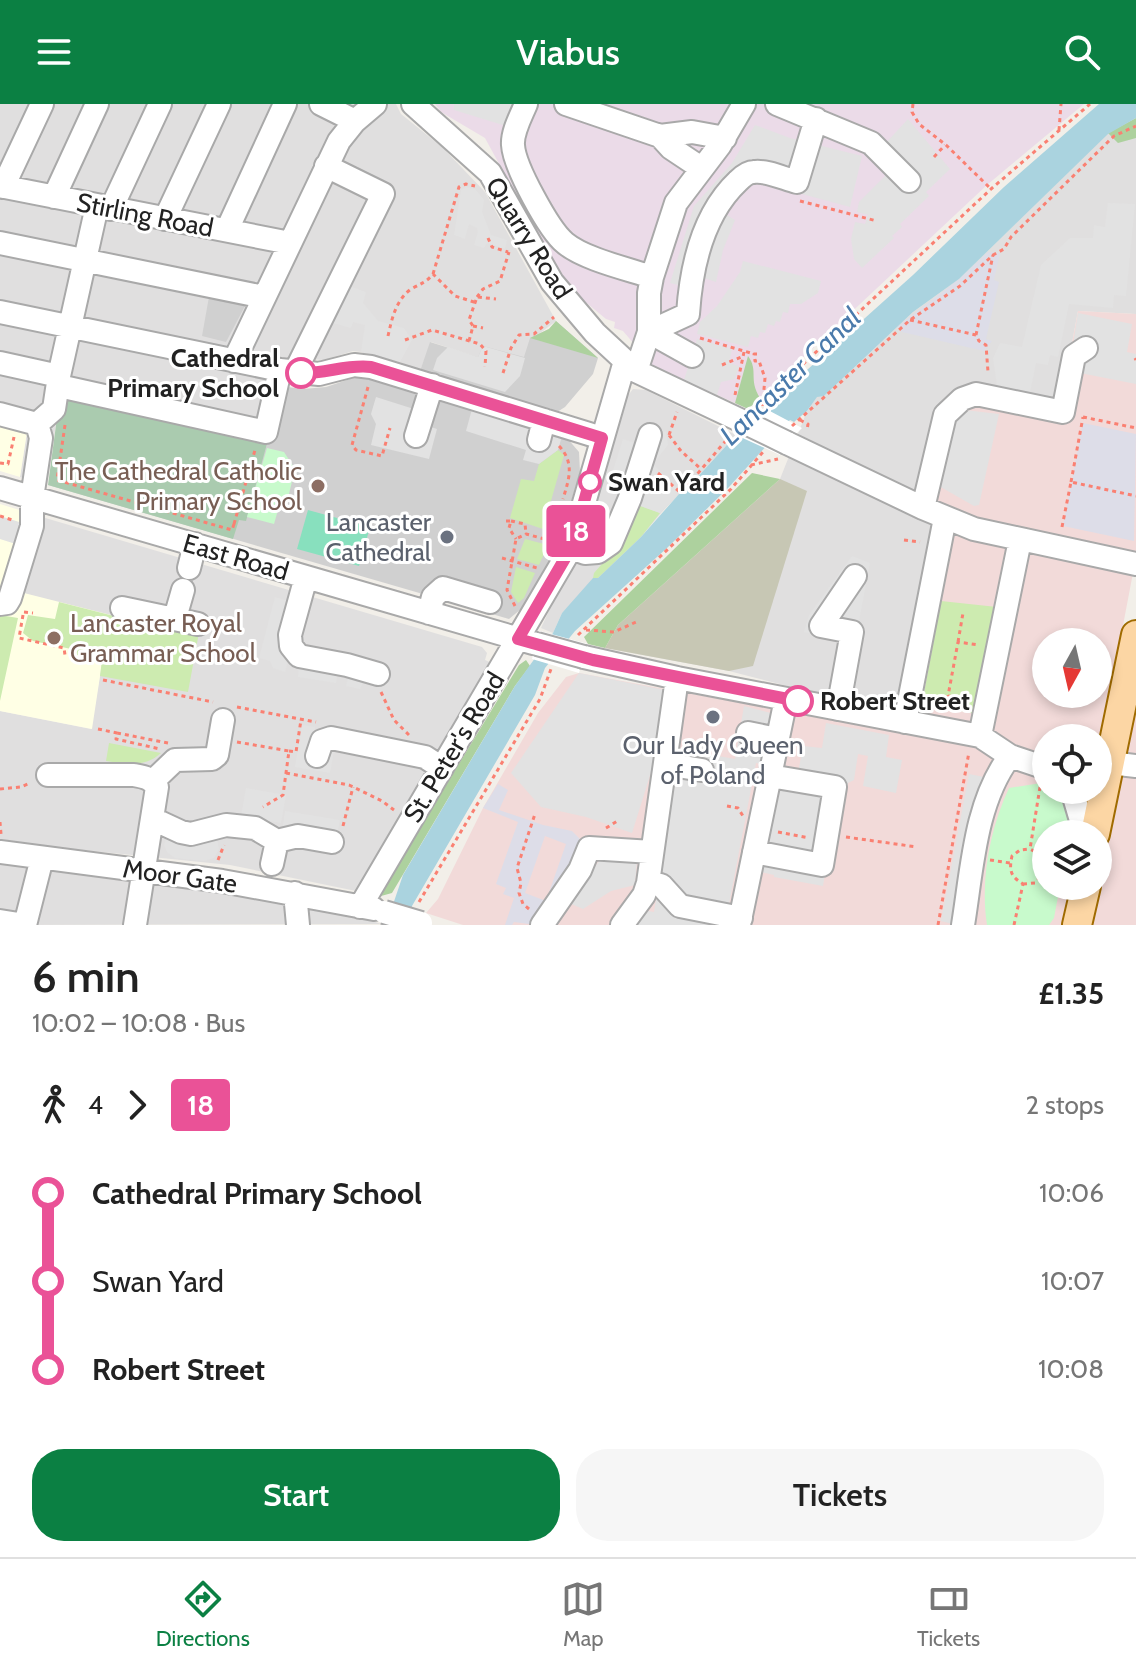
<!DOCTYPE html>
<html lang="en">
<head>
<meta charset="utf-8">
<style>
  body { margin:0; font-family:Cabin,sans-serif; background:#f6f6f6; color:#222; height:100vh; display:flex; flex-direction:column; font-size:30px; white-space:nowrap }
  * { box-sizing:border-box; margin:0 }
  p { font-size:26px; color:#767676 }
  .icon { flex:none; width:44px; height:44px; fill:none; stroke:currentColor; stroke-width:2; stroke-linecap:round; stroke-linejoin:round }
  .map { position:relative; height:821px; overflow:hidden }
  .panel { display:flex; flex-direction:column; background:#fff; flex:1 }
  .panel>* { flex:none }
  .badge { padding:0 16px; border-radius:6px; font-size:28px; line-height:52px }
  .needle { width:52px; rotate:188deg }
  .fabs { position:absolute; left:1032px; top:524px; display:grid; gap:16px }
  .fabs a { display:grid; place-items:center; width:80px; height:80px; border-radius:50%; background:#fff; box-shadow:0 4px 12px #0003; font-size:40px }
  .map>.badge { position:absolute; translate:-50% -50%; box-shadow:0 0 0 4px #fff }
  .legs { display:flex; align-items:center; gap:12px; height:88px; padding:0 32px; font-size:26px }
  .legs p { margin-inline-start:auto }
  .head { display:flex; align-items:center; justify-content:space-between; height:136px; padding:0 32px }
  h1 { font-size:44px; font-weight:600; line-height:60px }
  .button { display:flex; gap:16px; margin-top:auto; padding:16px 32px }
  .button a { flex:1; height:92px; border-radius:32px; background:#0b8043; color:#fff; font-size:32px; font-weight:600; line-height:92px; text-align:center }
  .button a+a { background:#f6f6f6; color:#222 }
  ul { padding:0 32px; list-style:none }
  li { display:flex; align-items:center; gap:28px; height:88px; font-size:30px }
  li i { display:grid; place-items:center; width:12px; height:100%; margin:0 10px; background:currentColor }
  li i::after { content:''; width:20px; height:20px; margin:-10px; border:6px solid; border-radius:50%; background:#fff }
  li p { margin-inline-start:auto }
  li:first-child i { background:linear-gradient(#0000 50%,currentColor 0) }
  li:last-child i { background:linear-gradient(currentColor 50%,#0000 0) }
  header { display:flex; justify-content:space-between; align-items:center; height:104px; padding:0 32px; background:#0b8043; color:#fff; font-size:36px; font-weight:600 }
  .dock { display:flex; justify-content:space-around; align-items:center; height:112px; border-top:2px solid #e0e0e0; background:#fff; font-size:22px; color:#767676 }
  .dock a { display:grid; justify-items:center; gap:4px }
  .dock .selected { color:#0b8043 }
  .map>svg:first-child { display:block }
</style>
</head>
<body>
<header><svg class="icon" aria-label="menu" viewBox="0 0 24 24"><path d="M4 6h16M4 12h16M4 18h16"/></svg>Viabus<svg class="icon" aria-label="search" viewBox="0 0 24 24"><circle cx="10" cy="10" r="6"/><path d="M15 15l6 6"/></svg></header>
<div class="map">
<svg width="1136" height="821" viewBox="0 0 1136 821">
  <rect width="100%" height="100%" fill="#f2efe9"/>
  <path fill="#e0dfdf" d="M 0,0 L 396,0 L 401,10 L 442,43 L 485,88 L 556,217 L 535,233 L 525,254 L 478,253 L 431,238 L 420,267 L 400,258 L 361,248 L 353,247 L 324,256 L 305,255 L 280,282 L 269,332 L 60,292 L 47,381 L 20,373 L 27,328 L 0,323 Z
    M 1136,14 L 1136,210 L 1078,207 L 1060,303 L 936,420 L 898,610 L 729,567 L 605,544 L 780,375 L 807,307 L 817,292 L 824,292 L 913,208 L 959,175 L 1108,29 Z
    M 633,285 L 646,286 L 736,331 L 682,390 L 679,390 L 661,409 L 641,433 L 562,509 L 553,529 L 541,524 L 585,429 L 626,294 Z
    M 42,413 L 482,543 L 487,549 L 485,556 L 492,559 L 356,787 L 230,761 L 63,744 L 0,735 L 0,607 L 91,625 L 102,559 L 19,488 Z
    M 0,744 L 363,813 L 381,820 L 0,821 Z"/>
  <path fill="#f2dad9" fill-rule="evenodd" d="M 1078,207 L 1136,210 L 1136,453 L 1098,653 L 1098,634 L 1046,634 L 1046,686 L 1092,686 L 1083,730 L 1046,730 L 1046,782 L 1073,782 L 1066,821 L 463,821 L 426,809 L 438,795 L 483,704 L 538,609 L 566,573 L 579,569 L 914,631 L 922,600 L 951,443 L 955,410 L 933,400 L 956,306 L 977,295 L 1058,313 ZM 1046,538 L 1098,538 L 1098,590 L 1046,590 Z
    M 1136,565 L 1136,821 L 1089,821 L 1098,782 L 1098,764 Z"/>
  <path fill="#ebdbe8" d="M 435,0 L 1084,0 L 987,81 L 748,305 L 652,261 L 623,227 L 614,224 L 615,218 L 606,215 L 583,196 L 555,163 L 485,34 L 441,8 Z"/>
  <path fill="#ffffe5" d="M 0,323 L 27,328 L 20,373 L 0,367 Z
    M 0,400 L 42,413 L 20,488 L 115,512 L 102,559 L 92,625 L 0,607 Z"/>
  <path fill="#d0d0d0" d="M 210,187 L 246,196 L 245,202 L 226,238 L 202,232 Z
    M 556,217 L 598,254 L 593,270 L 565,303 L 554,310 L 420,267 L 430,238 L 478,253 L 483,242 L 524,253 L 530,234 L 549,225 Z
    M 359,272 L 567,334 L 579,348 L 580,368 L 561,432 L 533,495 L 509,515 L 48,381 L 269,332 L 280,282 L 303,285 L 326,283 Z"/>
  <path fill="#c7c7b4" d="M 780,375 L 807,387 L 753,562 L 729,567 L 605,544 L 618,521 Z"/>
  <path fill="#cdebb0" d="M 558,346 L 564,351 L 543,425 L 510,414 L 521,375 L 534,377 L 539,360 Z
    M 635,400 L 660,409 L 641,433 L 598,474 L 593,474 L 594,469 L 623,436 Z
    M 525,435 L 548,441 L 539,461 L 517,455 Z
    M 516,463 L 535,469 L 524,494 L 518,499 L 511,488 Z
    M 941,497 L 997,503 L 977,610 L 922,600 Z
    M 59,498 L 114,512 L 200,523 L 188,588 L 100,572 L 102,556 L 77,551 L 76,546 L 33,537 L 23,529 L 28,511 L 55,515 Z
    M 0,511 L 18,514 L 0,597 Z
    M 109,639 L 161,649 C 145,664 126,660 106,657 Z"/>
  <path fill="#add19e" d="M 1136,14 L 1136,34 L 1118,39 L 1108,29 Z
    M 556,217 L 598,254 L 530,234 L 549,225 Z
    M 748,252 C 759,267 748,275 760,294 L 748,305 L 735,299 Z
    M 752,369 L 780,375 L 618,521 L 605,544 L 588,540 L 584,533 Z
    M 526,556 L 530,562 L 515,582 L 392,789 L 381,792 L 381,788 L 519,561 Z"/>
  <path fill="#aacbaf" d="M 60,291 L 269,332 L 246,417 L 239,416 L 233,435 L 48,381 Z"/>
  <path fill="#c8facc" d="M 267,344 L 284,348 L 295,365 L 288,394 L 280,399 L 274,420 L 247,413 Z
    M 1041,679 L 1046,682 L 1046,686 L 1063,690 L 1071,718 L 1069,730 L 1046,730 L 1046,782 L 1060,782 L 1054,814 L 1049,821 L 987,821 C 980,776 990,725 1009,684 Z"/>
  <path fill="#88e0be" d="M 308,406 L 370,423 L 359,462 L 297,445 Z"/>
  <path fill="#e2e2e2" d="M 454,0 L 516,0 L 506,22 L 454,6 Z
    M 908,15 L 950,65 L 926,88 L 929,92 L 900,120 L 902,123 L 892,132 L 894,134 L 862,164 L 854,155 L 851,135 L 855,118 L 865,120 L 868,111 L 857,108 L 859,98 L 887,70 L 883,42 Z
    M 755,21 L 790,34 L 862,52 L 850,103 L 776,83 L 777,78 L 753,75 L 725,110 L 735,116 L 723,146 L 716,178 L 704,174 L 682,182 L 670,179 L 694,102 L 732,59 Z
    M 466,83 L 475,85 L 484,96 L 482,108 L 491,131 L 507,136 L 505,145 L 487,139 L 484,144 L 474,141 L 478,128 L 477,124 L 469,120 L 465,135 L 454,131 L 461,86 Z
    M 1108,99 L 1135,100 L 1126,192 L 1114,191 L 1113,204 L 1069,200 L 1058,253 L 1050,251 L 1048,261 L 1036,259 L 1029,293 L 998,288 L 993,254 L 1000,239 L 1022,243 L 1041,161 L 1070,134 L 1093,134 L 1094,121 L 1105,123 Z
    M 743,157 L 821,177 L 818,189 L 801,200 L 790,200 L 788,209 L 783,208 L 780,218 L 776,217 L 774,222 L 768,220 L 765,229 L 760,228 L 758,234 L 751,232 L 748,243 L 697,230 L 700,218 L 717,202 L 740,168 Z
    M 344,180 L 366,188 L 363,199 L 378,217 L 404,224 L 412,236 L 400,258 L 361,248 L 365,221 L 353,218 L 351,224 L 325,217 Z
    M 1078,209 L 1132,220 L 1127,248 L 1136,250 L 1136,280 L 1075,268 L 1074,234 Z
    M 697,235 L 732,245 L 729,259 L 739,262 L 735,275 L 721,278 L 717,291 L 684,276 Z
    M 483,242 L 525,254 L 520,272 L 505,288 L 433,266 L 437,254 L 448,243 L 478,253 Z
    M 376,293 L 417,306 L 428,322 L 437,325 L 429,355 L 371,341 L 376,320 L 371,310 Z
    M 472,305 L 562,332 L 558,346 L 539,360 L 523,356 L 526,346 L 466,327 Z
    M 965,306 L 999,310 L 979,401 L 974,402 L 939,382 L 953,319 Z
    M 641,320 L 666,328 L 668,341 L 653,360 L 677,384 L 679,390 L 660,409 L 635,400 L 623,385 L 609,379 L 623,335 L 635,339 Z
    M 0,412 L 32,422 L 25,443 L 0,435 Z
    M 852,452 L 870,459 L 855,538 L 804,528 L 809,511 Z
    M 275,493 L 298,500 L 291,542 L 368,567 L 360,585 L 346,582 L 349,570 L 338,567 L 336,579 L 298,573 L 299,560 L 288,556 L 285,568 L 273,564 L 270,557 L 259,554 Z
    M 579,569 L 665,586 L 652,665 L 632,729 L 586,713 L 541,703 L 511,669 Z
    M 744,602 L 771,609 L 760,660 L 756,659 L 725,821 L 612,821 L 626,803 L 654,808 L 680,648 L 687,648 L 689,637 L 708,640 L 707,650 L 735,655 Z
    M 826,619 L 889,631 L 886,653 L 902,656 L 896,689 L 863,682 L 868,652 L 858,650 L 854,676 L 848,679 L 838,727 L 832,726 L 823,782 L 774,773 L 774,771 L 761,768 L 780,666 L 798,669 L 803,642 L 822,644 Z
    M 302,621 L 315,623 L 313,639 L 335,642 L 330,669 L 295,663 Z
    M 969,670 L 984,673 L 956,821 L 941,817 Z
    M 246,684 L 286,691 L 281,719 L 241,712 Z
    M 285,707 L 340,716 L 337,731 L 281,736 Z
    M 167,732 L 217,734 L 219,745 L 214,754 L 204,757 L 175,754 L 167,748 L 164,741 Z
    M 599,757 L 637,757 L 635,781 L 611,787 L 583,805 L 569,799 Z"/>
  <path fill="#dddde8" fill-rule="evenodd" d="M 988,148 L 1000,149 L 994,176 L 999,178 L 986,235 L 992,237 L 984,247 L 902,228 L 897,223 L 959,175 Z
    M 1083,319 L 1136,330 L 1134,437 L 1063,422 Z
    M 498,680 L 508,686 L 499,706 L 543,721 L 572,727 L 580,735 L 578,748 L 536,821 L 514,818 L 512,821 L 505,821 L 514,794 L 503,790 L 506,784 L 496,780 L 518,718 L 483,704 ZM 545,732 L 566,740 L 546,797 L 525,789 Z"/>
  <path fill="#aad3df" d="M 1099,0 L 1136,0 L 1136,14 L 1108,30 L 959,175 L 913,208 L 824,292 L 817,293 L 807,307 L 794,318 L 790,316 L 729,383 L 667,444 L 575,527 L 545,564 L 535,591 L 412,802 L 410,821 L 386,821 L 403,771 L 464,668 L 515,582 L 553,529 L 562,509 L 593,474 L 598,474 L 641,433 L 679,390 L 682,390 L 736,331 L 743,329 L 769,306 L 769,300 L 913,171 L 1004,83 Z"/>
  <path fill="#fff" d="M 766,305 L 802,324 L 787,339 L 780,351 L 736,331 Z
    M 540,527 L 588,540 L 579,569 L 532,555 Z"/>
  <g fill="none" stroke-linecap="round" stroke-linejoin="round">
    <defs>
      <path id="minor" d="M 321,0 L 355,17
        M 413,0 L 490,69 L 552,178 L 595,229 L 636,267 L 748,320
        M 526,0 C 521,12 512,28 513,41 C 514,62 549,126 565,139 C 584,155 628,165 652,173
        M 566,0 L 660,32 L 671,44 L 701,64
        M 777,0 L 871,39 L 909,77
        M 660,32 L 692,28 L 725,34
        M 0,82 L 290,139
        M 3,83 L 42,0
        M 54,93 L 97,0
        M 111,105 L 160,0
        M 165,115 L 219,0
        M 227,126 L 285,0
        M 0,139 L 264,193
        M 0,208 L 280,266 L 319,270 L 354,261 L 371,263 L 602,334
        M 649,228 L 688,210 C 691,164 703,110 738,77 C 742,73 748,68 754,68 C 766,66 785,75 797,78 L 816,15
        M 649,228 L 692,252
        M 234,257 L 339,37 L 355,17 L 375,0
        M 0,259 L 59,272
        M 636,267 L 649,228 L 649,189 L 652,173 L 676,99 L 720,41 L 744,0
        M 295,268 L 383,90 L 326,62
        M 59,282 L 266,328 L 280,266
        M 0,310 L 37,320 L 41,334 L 32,394 L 32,422 L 10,494 L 7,499 L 0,500
        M 37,320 L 54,305 L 59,272 L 97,102
        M 416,332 L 432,281
        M 539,336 L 544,316
        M 787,339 L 923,404 L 974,425 L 1136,460
        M 0,384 L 533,539
        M 923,404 L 945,311 L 962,295 L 976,290 L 1063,308 L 1074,252 L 1086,244
        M 571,444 L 585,449 L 598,448 L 611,439 L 630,394 L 650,331
        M 189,464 L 195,440
        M 306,473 L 290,531 L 291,542 L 299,552 L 347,561 L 378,570
        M 122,504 L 198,520
        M 429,509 L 433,493 L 443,484 L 490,498
        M 175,514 L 183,486
        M 584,553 L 677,574 L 980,632 L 1010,652 L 1046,664
        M 838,605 L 852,528 L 821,522 L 855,472
        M 905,618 L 945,414
        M 748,629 L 777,635
        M 980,632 L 1020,436
        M 317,652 L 322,637 L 331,634 L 425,653 L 442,664
        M 665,660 L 702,666
        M 1098,663 L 1110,659 L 1136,662
        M 48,671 L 134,671 C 145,673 151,674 157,683 L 135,821
        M 153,677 L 175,656 L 212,655 L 217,651 L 223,616
        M 1072,686 L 1085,730
        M 153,715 L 181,728 L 191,730 L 226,721 L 255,724 L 277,737 L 298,732 L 332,738
        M 0,748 L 222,777 L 374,805
        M 754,748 L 822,761 L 835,683 L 770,672
        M 272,760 L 277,737
        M 648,779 L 661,781 L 680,802 L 741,814
        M 295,789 L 298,821
        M 360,803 L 571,444 L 625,257
        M 0,817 L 25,821
        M 25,821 L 42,754
        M 542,821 L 580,766 L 589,744 L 652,748
        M 622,821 L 644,791 L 648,779 L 677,574
        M 739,821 L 786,595
        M 963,821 C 972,766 975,698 1010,652"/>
      <path id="major" d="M 1095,730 L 1136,531
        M 1077,821 L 1086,782"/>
    </defs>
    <use href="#minor" stroke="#a9a9a9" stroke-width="26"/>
    <use href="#major" stroke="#a06b00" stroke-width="32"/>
    <path stroke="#fa8072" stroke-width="3" stroke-dasharray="4 4" stroke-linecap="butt" d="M 913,0 L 912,8 L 919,20 L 946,41 L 991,85
      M 1059,26 L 1061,0
      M 934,53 L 945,41
      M 800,97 L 877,117
      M 488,134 L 492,143 L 508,148
      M 433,170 L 459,83 L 466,80 L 475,82
      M 477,193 L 483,185 L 500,177 L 509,148
      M 910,216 L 976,231 L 979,237 L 986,241 L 988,268
      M 473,222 L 483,224
      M 976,231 L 993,151
      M 388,232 C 392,214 396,196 411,185 C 420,180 427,178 433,170 L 455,192 L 474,198
      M 700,234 L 754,250
      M 405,236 L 432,226 L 480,240 L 486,247 L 485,263
      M 469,237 L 473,222 L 469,216 L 477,193 L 496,195
      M 757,250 L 754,250 L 755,257 L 759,257 L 765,274 L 762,307
      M 1135,254 L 1136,256
      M 722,261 L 744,252
      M 503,269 L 511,244 L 519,231 L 534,230 L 554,213
      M 368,283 L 352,341 L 356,346 L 382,352 L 390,324
      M 735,291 L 744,248
      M 756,304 L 991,85 L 1090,0
      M 1083,313 L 1136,324
      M 800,316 L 808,320 L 807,326
      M 65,321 L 57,376 L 232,426 L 234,420 L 237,420
      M 792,322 L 910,216 L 960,182 L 993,151 L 1004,145 L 1011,133 L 1114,32 L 1136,22
      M 669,331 L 677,308
      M 669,331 L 681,347 L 701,365
      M 559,342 C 575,359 569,375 563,395
      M 0,359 L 8,360 L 14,333
      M 751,361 L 778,355
      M 658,369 L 681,389 L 729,333
      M 1071,378 L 1083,313
      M 0,412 L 12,416
      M 506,417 L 511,417 L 509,424 L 516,435
      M 511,417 L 525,420 L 526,430
      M 234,420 L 255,346
      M 1062,423 L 1071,378 L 1136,392
      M 904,436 L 920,438
      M 502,454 L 537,464
      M 515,502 L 507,486 L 516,435 L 526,430 L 552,437
      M 24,508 L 33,509
      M 23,511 L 19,534 L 64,544 L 65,551
      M 586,526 L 614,528 L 636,518
      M 578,531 L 731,385 L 763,348
      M 958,538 L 963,509
      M 103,576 L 213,598
      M 381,588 L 394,616 L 409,631
      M 967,595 L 948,592 L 958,538 L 979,541
      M 237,603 L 316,618
      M 98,625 L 117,629 L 116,635 L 160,645
      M 117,629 L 168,639
      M 237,638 L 289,647 L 283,691 L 263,703
      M 289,647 L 296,648 L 301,616
      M 286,669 L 349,681 L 382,697 L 394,706
      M 1040,683 L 1030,745 C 1040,750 1046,754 1044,766
      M 0,685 L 21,683 L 30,679
      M 727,702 L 738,704 L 743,712
      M 0,718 L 1,730
      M 343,722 L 353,683
      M 606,724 L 619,716
      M 778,728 L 809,734
      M 846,733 L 917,743
      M 218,756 L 224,741
      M 990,756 L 1010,759
      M 1023,780 L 1035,779 L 1046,766
      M 419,798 L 540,595 L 551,565
      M 529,805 L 523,800 L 519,789 L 521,779 L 517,764 L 535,710
      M 938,821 L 969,648
      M 1014,821 L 1023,780 C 1010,772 1009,766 1012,752 L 1020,746 L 1029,745"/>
    <use href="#minor" stroke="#fff" stroke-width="22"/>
    <use href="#major" stroke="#fcd6a4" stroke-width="28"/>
    <defs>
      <path id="minor-bridge" d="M 748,320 L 787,339
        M 537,540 L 584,553
        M 384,808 L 421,819"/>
    </defs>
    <use href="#minor-bridge" stroke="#a9a9a9" stroke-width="26" stroke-linecap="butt"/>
    <use href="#minor-bridge" stroke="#fff" stroke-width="22"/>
  </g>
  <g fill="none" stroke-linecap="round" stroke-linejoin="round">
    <defs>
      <path id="line-1" d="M 301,269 C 325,270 347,260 371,263 L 602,334 L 571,444 L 518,535 L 593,556 L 798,597"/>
    </defs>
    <use href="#line-1" stroke="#fff" stroke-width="18"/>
    <use href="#line-1" stroke="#ea5297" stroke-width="12"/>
  </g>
  <g fill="#fff" stroke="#ea5297" stroke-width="4">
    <circle cx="301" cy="269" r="14"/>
    <circle cx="590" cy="378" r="10"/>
    <circle cx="798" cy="597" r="14"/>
  </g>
  <g fill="#8d6e63" stroke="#fff" stroke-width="3">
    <circle cx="318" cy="382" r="8"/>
    <circle cx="54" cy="534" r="8"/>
  </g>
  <g fill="#6b7280" stroke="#fff" stroke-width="3">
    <circle cx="447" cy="433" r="8"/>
    <circle cx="713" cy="613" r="8"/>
  </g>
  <g text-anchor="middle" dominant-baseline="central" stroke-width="6" stroke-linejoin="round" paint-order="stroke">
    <g font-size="26" fill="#222" stroke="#fff">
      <text transform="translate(145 111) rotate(11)">Stirling Road</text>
      <text transform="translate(529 134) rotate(58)">Quarry Road</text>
      <text transform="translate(236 453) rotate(16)">East Road</text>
      <text transform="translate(454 643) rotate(-59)">St. Peter's Road</text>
      <text transform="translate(180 772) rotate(8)">Moor Gate</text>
    </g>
    <g font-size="26" font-weight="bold" fill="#222" stroke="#fff" text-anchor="start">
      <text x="279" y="254" text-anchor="end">Cathedral<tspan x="279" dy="30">Primary School</tspan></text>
      <text x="608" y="378">Swan Yard</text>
      <text x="820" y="597">Robert Street</text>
    </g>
    <g font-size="26" fill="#785e54" stroke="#fff" text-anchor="end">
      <text x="302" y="367">The Cathedral Catholic<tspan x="302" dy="30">Primary School</tspan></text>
      <text x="70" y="519" text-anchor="start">Lancaster Royal<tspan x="70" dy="30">Grammar School</tspan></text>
    </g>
    <g font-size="26" fill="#5b616d" stroke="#fff" text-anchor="end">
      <text x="431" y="418">Lancaster<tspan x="431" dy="30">Cathedral</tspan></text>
      <text x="713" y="641" text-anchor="middle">Our Lady Queen<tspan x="713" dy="30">of Poland</tspan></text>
    </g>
    <g font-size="28" font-style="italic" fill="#4a7aab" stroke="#fff">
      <text transform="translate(790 272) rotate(-44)">Lancaster Canal</text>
    </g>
  </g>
</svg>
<div class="fabs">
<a><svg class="needle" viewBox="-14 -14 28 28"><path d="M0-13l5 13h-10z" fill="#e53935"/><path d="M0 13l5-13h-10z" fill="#767676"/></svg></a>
<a><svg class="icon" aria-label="locate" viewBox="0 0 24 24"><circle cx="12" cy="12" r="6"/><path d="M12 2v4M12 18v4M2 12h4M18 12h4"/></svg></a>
<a><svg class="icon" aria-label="layers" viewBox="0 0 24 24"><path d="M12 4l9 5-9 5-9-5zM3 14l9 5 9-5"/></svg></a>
</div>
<b class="badge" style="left:576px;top:427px;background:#ea5297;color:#fff">18</b>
</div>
<section class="panel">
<div class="head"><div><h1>6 min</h1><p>10:02 – 10:08 · Bus</p></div><b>£1.35</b></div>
<div class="legs"><svg class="icon" aria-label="walk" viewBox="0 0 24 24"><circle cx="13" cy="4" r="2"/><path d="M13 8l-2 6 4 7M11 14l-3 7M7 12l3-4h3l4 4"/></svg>4<svg class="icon" aria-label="forward" viewBox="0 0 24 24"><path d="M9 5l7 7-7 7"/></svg><b class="badge" style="background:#ea5297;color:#fff">18</b><p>2 stops</p></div>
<ul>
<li><i style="color:#ea5297"></i><b>Cathedral Primary School</b><p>10:06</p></li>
<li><i style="color:#ea5297"></i><span>Swan Yard</span><p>10:07</p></li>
<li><i style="color:#ea5297"></i><b>Robert Street</b><p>10:08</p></li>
</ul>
<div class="button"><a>Start</a><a>Tickets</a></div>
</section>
<nav class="dock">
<a class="selected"><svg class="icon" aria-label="directions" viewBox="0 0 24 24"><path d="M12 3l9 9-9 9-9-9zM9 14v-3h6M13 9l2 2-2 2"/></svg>Directions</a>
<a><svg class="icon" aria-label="map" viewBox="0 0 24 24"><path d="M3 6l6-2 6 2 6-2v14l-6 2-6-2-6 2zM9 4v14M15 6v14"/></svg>Map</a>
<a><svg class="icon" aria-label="tickets" viewBox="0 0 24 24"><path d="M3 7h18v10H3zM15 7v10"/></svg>Tickets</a>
</nav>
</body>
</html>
